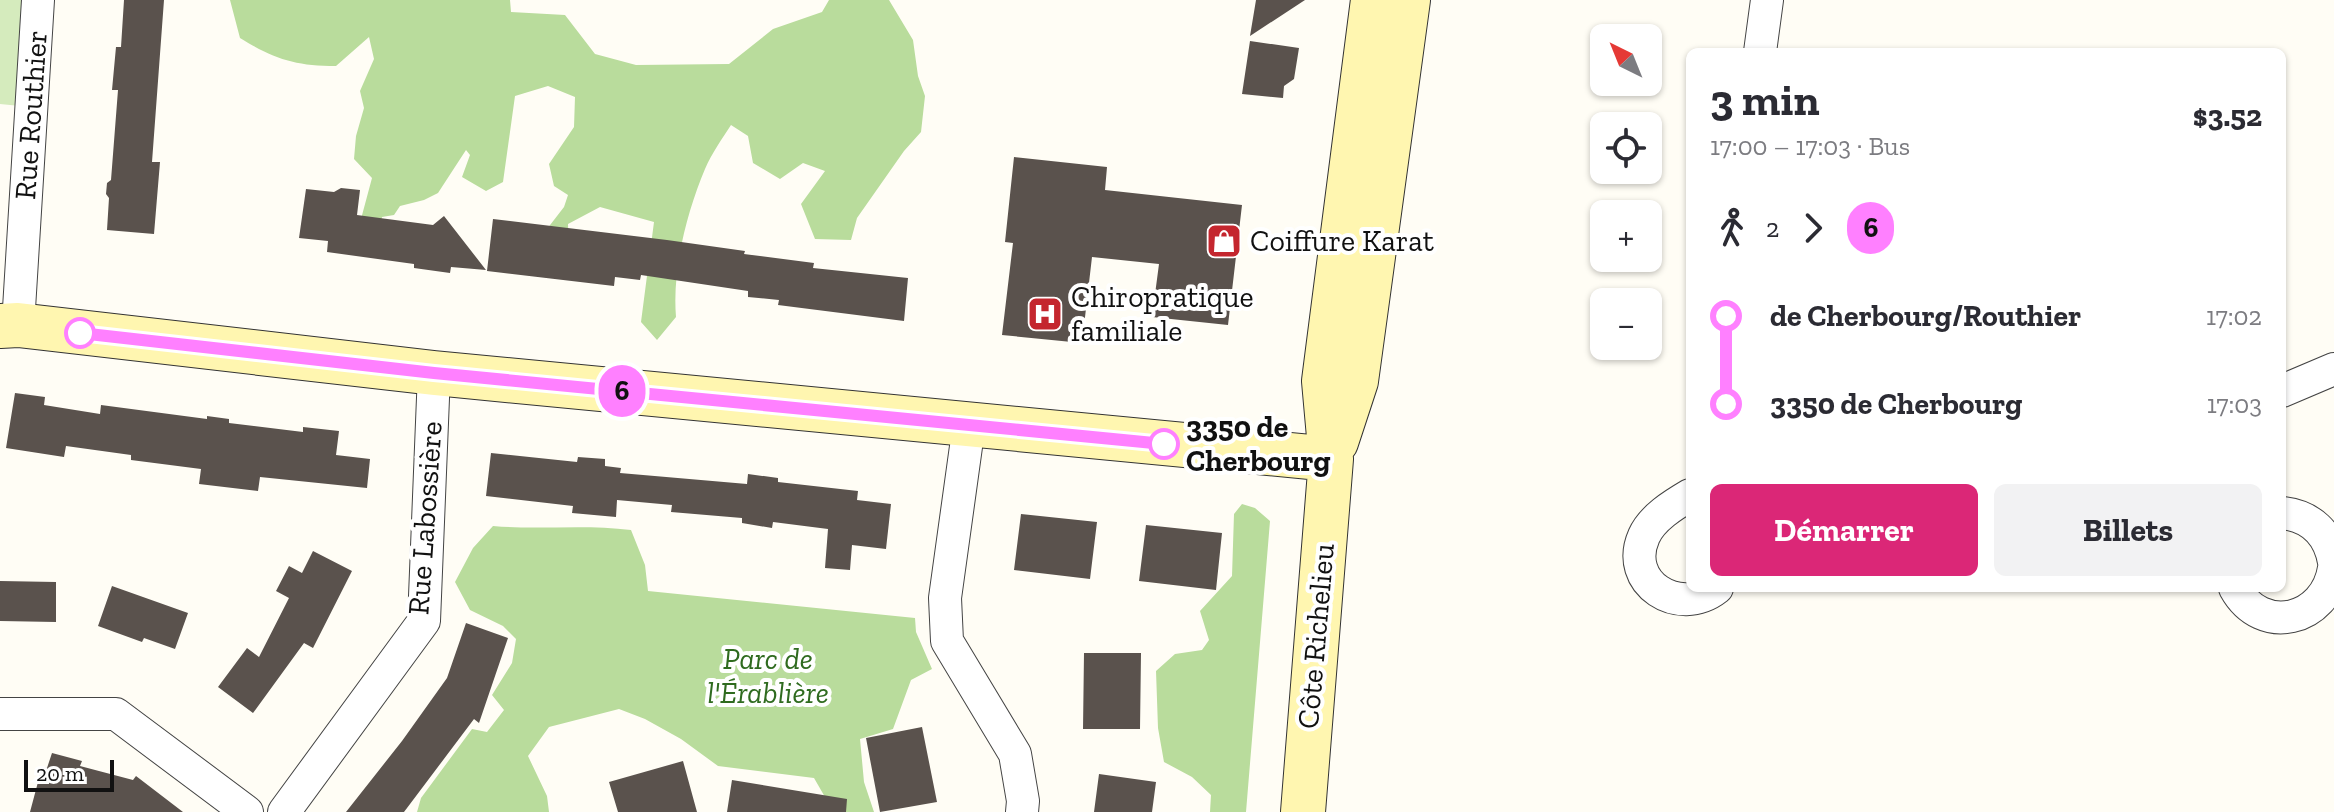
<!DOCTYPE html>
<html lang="fr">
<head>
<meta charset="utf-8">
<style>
  body { margin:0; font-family:"Zilla Slab",serif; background:#f2f2f3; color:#2b2b33; height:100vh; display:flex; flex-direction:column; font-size:30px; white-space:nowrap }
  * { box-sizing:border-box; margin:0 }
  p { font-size:26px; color:#7c7c81 }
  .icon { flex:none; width:44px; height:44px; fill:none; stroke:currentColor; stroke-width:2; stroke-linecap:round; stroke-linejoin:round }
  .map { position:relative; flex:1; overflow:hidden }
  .details { position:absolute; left:1686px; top:48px; width:600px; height:544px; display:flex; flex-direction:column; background:#fff; border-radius:12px; box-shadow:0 2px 6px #0004 }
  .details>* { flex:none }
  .badge { padding:0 16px; border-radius:26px; font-size:28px; line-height:52px }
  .needle { width:52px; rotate:317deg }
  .buttons { position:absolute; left:1590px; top:24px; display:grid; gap:16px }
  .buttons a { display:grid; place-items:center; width:72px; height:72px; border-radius:12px; background:#fff; box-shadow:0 2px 6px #0004; font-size:40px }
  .scale { position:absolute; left:24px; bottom:20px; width:90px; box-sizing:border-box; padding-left:8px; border:4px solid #111; border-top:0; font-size:22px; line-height:28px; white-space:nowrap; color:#111; -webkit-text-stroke:6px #fff; paint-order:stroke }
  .map>.badge { position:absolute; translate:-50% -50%; box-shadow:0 0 0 4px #fff }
  .legs { display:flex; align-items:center; gap:12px; height:88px; padding:0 24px; font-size:26px }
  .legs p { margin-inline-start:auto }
  .overview { display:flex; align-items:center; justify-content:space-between; height:136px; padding:0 24px }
  h1 { font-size:44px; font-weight:700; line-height:60px }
  .primary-button { display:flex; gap:16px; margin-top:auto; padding:16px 24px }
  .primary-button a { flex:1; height:92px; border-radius:12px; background:#db2777; color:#fff; font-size:32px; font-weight:700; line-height:92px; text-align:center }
  .primary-button a+a { background:#f2f2f3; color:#2b2b33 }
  ul { padding:0 24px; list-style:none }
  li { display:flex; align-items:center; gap:28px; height:88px; font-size:30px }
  li i { display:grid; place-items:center; width:12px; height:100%; margin:0 10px; background:currentColor }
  li i::after { content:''; width:20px; height:20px; margin:-10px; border:6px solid; border-radius:50%; background:#fff }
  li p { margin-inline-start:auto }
  li:first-child i { background:linear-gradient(#0000 50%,currentColor 0) }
  li:last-child i { background:linear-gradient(currentColor 50%,#0000 0) }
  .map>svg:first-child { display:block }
</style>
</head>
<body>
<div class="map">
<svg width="2334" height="812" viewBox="0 0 2334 812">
  <rect width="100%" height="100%" fill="#fffdf5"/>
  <path fill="#d5ebbd" d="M 0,0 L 38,0 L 20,106 L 0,104 Z"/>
  <path fill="#b9dc9c" d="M 230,0 L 510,0 L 511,12 L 565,15 L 595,54 L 636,65 L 729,64 L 773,29 L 822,12 L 829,0 L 889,0 L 913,40 L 918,76 L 925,96 L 921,132 L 904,151 L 857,218 L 851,240 L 815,239 L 801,204 L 825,171 L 803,163 L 780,179 L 753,163 L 748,136 L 731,125 C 722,139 712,153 705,169 C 687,212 672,269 676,317 L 657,340 L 641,322 L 654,222 L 600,207 L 568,224 L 569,255 L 547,229 L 564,207 L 568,195 L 554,186 L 549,164 L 574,127 L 575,97 L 548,86 L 515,96 L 503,182 L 486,191 L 462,177 L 470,155 L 466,150 L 438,193 L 424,200 L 400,206 L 394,215 L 382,217 L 379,232 L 361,219 L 372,178 L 354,159 L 356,136 L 364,108 L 360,91 L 374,59 L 369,37 L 336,66 C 295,66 274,59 240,38 Z
    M 1242,504 L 1255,508 L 1270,521 L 1246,812 L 1210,812 L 1211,795 L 1192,777 L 1164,762 L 1158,728 L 1156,671 L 1175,654 L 1202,650 L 1209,640 L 1200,611 L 1232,576 L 1234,514 Z
    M 493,526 C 539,530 585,524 631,530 L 645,565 L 648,591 L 915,618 L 916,632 L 932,669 L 911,680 L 893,729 L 860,739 L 864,782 L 874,812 L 838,812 L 829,804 L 814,778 L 718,766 L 681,739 L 645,719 L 619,709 L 549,727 L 528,756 L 547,796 L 549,812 L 417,812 L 421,798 L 472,729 L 487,732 L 504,710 L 492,695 L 512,663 L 516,639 L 503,626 L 470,610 L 455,582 L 473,548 Z"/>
  <path fill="#5a524d" d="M 124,0 L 164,0 L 152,162 L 160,162 L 154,234 L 107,230 L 109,198 L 106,194 L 107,183 L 111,180 L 118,90 L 112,90 L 116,47 L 121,47 Z
    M 1256,0 L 1305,0 L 1250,36 Z
    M 1250,41 L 1299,48 L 1294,79 L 1284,86 L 1283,98 L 1242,94 Z
    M 1014,157 L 1107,167 L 1105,190 L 1242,205 L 1228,325 L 1152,317 L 1159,264 L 1092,257 L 1082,343 L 1002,335 L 1013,243 L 1005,242 Z
    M 341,188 L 360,190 L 357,215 L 433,225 L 444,216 L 486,270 L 451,267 L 450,273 L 414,268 L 414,264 L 327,252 L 328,241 L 299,238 L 306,189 L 334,192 Z
    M 493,219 L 667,240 L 745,251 L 744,254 L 814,263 L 813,268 L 908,278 L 904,321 L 778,305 L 779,300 L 748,297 L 748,291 L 641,275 L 640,280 L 615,277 L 614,286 L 487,271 Z
    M 15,393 L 45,397 L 44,405 L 100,414 L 101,405 L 207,419 L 207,416 L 229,419 L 229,423 L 303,432 L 303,427 L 339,431 L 336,455 L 370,459 L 367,488 L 260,477 L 258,491 L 199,484 L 201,469 L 131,460 L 131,455 L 66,446 L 64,457 L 6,448 Z
    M 491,453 L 577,462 L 578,457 L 605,459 L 605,466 L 621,468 L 620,473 L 747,484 L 748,474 L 778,478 L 778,482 L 858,491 L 857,500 L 891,504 L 886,549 L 852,545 L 850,570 L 825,568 L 828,529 L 773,522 L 772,528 L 742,523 L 742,518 L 671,512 L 672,505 L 617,500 L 616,517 L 572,513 L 573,506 L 486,496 Z
    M 1021,514 L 1097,522 L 1090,579 L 1014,570 Z
    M 1146,525 L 1222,533 L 1216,590 L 1139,581 Z
    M 313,551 L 352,571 L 313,648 L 304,643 L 253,713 L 218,687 L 247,648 L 259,657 L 289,598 L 276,591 L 289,566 L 302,573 Z
    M 0,581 L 56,582 L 56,622 L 0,621 Z
    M 112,586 L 188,613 L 175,649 L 144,638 L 142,642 L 98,626 Z
    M 466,623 L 508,638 L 479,723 L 474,719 L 404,812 L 346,812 L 402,741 L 447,678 Z
    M 1084,653 L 1141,653 L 1140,729 L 1083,729 Z
    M 922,727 L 937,802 L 880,812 L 866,738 Z
    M 52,753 L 82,761 L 80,766 L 133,780 L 136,776 L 183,812 L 30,812 L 42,767 L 47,768 Z
    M 683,761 L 697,812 L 618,812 L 609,782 Z
    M 1099,774 L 1156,782 L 1152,812 L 1094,812 Z
    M 732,780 L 847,799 L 846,812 L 727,812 Z"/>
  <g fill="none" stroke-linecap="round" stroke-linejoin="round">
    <defs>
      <path id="street" d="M 1760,52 L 1767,0
        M 18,325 L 38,0
        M 2282,391 L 2334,369
        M 969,425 L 945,598 L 947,641 L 1015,754 L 1023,801 L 1022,812
        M 1690,495 C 1673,505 1652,518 1644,536 C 1623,583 1679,618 1717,588
        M 2282,513 C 2311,516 2329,533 2334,562
        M 2235,588 C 2262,637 2326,621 2334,568
        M 0,714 L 116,714 L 247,812
        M 284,812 L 424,621 L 434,373"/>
      <path id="secondary" d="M 0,326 L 18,325 L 434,373 L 1331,459
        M 1336,442 L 1356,381 L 1408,0
        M 1303,812 L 1331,459 L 1324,381 L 1373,0"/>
    </defs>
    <use href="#street" stroke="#444" stroke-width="34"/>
    <use href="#secondary" stroke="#333" stroke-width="46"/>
    <use href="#street" stroke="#fff" stroke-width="32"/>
    <use href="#secondary" stroke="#fff6b0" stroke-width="44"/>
  </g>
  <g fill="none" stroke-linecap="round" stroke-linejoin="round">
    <defs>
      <path id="line-1" d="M 80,333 L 434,373 L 1164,444"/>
    </defs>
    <use href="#line-1" stroke="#fff" stroke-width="18"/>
    <use href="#line-1" stroke="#ff80ff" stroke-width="12"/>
  </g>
  <defs>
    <symbol id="shop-square" viewBox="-11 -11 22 22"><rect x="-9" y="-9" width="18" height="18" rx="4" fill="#c4262e" stroke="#fff"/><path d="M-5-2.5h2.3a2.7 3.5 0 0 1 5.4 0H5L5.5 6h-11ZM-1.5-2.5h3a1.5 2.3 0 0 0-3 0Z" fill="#fff"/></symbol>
    <symbol id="hospital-square" viewBox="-11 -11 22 22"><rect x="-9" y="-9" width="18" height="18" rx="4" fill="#c4262e" stroke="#fff"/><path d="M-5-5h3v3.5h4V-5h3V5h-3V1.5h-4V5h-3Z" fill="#fff"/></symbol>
  </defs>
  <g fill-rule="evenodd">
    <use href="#shop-square" x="1204" y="221" width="40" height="40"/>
    <use href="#hospital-square" x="1025" y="294" width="40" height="40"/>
  </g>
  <g fill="#fff" stroke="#ff80ff" stroke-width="4">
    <circle cx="80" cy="333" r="14"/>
    <circle cx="1164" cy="444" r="14"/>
  </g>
  <g text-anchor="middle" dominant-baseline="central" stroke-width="8" stroke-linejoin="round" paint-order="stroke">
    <g font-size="30" fill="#111" stroke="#fff">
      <text transform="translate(31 115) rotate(-86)">Rue Routhier</text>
      <text transform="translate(425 518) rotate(-86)">Rue Labossière</text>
      <text transform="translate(1316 636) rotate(-85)">Côte Richelieu</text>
    </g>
    <g font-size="30" fill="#111" stroke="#fff" text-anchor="start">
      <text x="1250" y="241">Coiffure Karat</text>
      <text x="1071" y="297">Chiropratique<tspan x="1071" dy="34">familiale</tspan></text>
    </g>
    <g font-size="30" font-weight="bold" fill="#111" stroke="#fff" text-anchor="start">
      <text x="1186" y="427">3350 de<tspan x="1186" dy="34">Cherbourg</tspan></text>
    </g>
    <g font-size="30" font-style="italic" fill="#2f6b1f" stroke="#fff">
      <text x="768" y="659">Parc de<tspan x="768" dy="34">l'Érablière</tspan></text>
    </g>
  </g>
</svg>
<div class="buttons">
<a><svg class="needle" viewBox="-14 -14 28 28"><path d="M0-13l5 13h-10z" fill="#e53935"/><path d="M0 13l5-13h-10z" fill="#7c7c81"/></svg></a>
<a><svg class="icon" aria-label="locate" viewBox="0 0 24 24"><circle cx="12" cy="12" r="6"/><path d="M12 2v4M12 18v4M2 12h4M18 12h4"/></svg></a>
<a>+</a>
<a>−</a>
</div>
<div class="scale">20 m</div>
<b class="badge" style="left:622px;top:391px;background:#ff80ff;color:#111">6</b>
<section class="details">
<div class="overview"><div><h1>3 min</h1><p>17:00 – 17:03 · Bus</p></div><b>$3.52</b></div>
<div class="legs"><svg class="icon" aria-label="walk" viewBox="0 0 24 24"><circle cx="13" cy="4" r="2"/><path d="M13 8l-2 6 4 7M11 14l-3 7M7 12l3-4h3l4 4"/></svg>2<svg class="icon" aria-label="forward" viewBox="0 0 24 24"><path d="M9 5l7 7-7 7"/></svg><b class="badge" style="background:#ff80ff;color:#111">6</b></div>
<ul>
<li><i style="color:#ff80ff"></i><b>de Cherbourg/Routhier</b><p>17:02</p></li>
<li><i style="color:#ff80ff"></i><b>3350 de Cherbourg</b><p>17:03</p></li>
</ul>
<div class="primary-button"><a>Démarrer</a><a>Billets</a></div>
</section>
</div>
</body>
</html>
